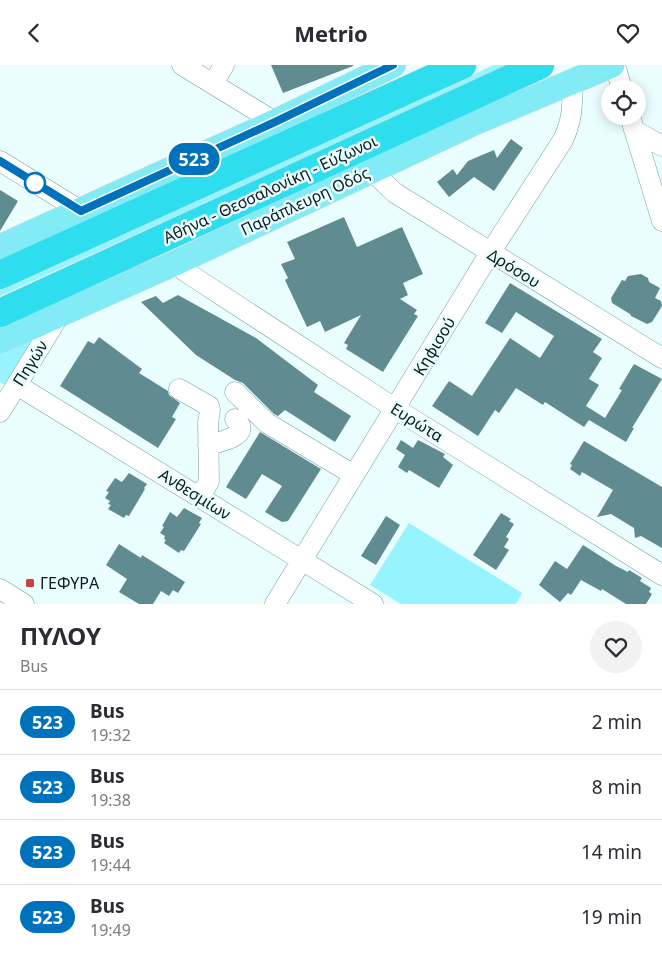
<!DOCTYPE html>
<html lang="en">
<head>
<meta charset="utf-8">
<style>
  body { margin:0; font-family:"Noto Sans",sans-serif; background:#f2f2f3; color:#2b2b33; height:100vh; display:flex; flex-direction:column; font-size:19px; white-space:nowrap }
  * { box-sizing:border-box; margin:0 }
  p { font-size:16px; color:#7c7c81 }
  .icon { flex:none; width:28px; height:28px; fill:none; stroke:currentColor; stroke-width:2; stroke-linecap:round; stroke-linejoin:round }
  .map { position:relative; height:539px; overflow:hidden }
  .side { display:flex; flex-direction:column; background:#fff; flex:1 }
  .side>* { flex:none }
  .badge { padding:0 10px; border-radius:16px; font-size:18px; line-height:32px }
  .controls { position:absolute; left:601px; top:15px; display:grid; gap:10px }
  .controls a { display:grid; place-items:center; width:45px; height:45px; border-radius:50%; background:#fff; box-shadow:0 2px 12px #0003; font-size:25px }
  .map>.badge { position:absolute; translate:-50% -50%; box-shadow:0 0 0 2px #fff }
  .round { display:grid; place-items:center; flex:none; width:52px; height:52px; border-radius:26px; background:#f2f2f3 }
  .head { display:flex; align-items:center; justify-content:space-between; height:85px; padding:0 20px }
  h1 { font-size:24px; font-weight:700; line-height:38px }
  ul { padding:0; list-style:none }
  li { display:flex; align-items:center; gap:15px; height:65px; padding:0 20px; border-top:1px solid #e1e1e2 }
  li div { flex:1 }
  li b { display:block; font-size:19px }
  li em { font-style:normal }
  li .badge { min-width:55px; font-weight:700; text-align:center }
  header { display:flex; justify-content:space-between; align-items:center; height:65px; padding:0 20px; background:#fff; font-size:22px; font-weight:700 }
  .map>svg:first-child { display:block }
</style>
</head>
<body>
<header><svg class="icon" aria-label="back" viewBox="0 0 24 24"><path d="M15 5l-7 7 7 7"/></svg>Metrio<svg class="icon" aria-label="heart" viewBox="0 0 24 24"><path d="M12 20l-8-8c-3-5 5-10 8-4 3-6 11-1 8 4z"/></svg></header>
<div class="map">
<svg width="662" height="539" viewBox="0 0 662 539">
  <rect width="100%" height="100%" fill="#eafdff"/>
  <path fill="#97f4ff" d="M 494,0 L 510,0 L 0,231 L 0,223 Z
    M 33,274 L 5,320 L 0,317 L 0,289 Z
    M 409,458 L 522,528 L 516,539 L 401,539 L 370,520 Z"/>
  <path fill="#608c91" d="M 271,0 L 353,0 L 353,1 L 283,28 Z
    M 511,74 L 523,83 L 494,126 L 474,112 L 449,132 L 437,117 L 453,104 L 457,110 L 468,96 L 494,85 L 497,93 Z
    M 0,125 L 18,136 L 0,166 Z
    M 344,152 L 357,182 L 402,162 L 423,209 L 403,218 L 408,230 L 400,234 L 417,245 L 414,249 L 418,251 L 383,307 L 346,284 L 348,280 L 344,278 L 361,250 L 325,267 L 320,256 L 307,262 L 285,215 L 288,213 L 281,199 L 295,194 L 287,177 Z
    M 641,209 L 648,213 L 649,217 L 660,223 L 655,233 L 661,236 L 662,241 L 652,257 L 647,259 L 631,251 L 630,249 L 612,238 L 611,233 L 622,215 L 625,216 L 628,211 Z
    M 510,218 L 602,274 L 593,287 L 602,293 L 589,314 L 599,320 L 586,341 L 605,353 L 622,325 L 619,324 L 634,299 L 662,314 L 632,363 L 634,363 L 626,377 L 589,355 L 584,362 L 545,337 L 543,340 L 516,323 L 499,348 L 495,345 L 478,371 L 432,341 L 449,316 L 472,331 L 510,273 L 540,293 L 554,271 L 516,247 L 502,268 L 485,258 Z
    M 178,230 L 256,273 L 318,320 L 314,327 L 351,351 L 335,377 L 285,345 L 278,351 L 274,349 L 243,318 L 235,315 L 196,290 L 141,237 L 156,231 L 163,238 Z
    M 99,272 L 142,304 L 139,308 L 168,326 L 169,330 L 180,338 L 172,352 L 176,354 L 158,383 L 60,321 L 88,276 L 94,279 Z
    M 260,367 L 321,404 L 288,456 L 282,457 L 265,447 L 282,421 L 262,409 L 246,434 L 226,422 Z
    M 401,375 L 413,383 L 418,375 L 445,389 L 443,392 L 453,400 L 439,423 L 409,405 L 407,408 L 398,402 L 405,390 L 396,384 Z
    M 584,376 L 662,422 L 662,483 L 641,471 L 635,473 L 634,463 L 611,449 L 597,452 L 613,425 L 582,407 L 580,411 L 570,404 L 572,400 L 570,399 Z
    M 129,408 L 147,419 L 144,423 L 145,424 L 129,451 L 126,450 L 124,453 L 108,444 L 111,440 L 108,439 L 110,436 L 105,433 L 109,427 L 106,426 L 115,413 L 122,417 Z
    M 184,443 L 202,453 L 199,458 L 201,459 L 184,486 L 181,485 L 179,488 L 164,478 L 166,475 L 164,474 L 165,471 L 160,468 L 164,462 L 162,461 L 170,447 L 177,452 Z
    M 501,448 L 511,454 L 509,456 L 514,459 L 506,472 L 509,474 L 504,482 L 509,485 L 496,505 L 473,490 Z
    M 386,451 L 400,460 L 376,500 L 361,491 Z
    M 119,479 L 141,493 L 142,490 L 185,517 L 178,528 L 173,525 L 169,531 L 161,526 L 153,539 L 139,539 L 119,527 L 127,514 L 106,500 Z
    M 583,480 L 616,501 L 628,507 L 629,505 L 642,513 L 640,516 L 651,523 L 649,527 L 652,529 L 646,539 L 626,539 L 602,524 L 601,526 L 581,515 L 571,530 L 568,528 L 560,537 L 539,520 L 555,496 L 567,504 Z"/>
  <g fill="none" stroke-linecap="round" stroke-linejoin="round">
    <defs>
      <path id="minor" d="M 182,0 L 275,57
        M 615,0 L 622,24
        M 213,19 L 224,0
        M 630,51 L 662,156
        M 634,65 L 662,81
        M 0,96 L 81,146
        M 371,105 L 395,128 L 662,293
        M 175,198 L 186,207 L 396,344 L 662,510
        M 17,320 L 373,539
        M 179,324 L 209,341 L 210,345 L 208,358 L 209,416 L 200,432
        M 235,327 L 267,358 L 354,410
        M 0,347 L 60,249
        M 208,380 C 219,377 254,371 235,354
        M 0,524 L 24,539
        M 275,539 L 490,188 L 563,75 C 572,56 574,39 571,18"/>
      <path id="major" d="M 0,182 L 275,57 L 393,0
        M 0,276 L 175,198 L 476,57 L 612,0"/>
      <path id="highway" d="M 0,210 L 462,0
        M 0,248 L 540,0"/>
    </defs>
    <use href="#minor" stroke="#739fa4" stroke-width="21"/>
    <use href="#major" stroke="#d8dbdb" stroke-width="26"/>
    <use href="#highway" stroke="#d8dbdb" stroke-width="29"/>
    <use href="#minor" stroke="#fff" stroke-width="20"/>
    <use href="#major" stroke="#82ebf5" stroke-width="25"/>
    <use href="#highway" stroke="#2fdeee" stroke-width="28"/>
  </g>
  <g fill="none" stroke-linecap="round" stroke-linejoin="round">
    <defs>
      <path id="line" d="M 0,96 L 81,146 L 275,57 L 393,0"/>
    </defs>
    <use href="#line" stroke="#fff" stroke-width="11"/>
    <use href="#line" stroke="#0072bc" stroke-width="8"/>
  </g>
  <circle fill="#fff" stroke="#0072bc" stroke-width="2.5" cx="35" cy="118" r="10"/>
  <rect fill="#cd3e3e" stroke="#eafdff" stroke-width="2" x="25" y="513" width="10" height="10" rx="2.5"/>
  <g text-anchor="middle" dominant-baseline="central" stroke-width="5" stroke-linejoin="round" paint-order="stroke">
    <g font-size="16" fill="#091b1d" stroke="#eafdff">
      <text transform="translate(270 124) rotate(-25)">Αθήνα - Θεσσαλονίκη - Εύζωνοι</text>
      <text transform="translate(305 136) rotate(-25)">Παράπλευρη Οδός</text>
      <text transform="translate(514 203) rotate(32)">Δρόσου</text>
      <text transform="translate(434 281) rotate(-59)">Κηφισού</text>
      <text transform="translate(30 298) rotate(-58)">Πηγών</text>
      <text transform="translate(417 357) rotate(32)">Ευρώτα</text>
      <text transform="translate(195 429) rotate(32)">Ανθεσμίων</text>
    </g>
    <g font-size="16" fill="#091b1d" stroke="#eafdff" text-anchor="start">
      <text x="40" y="518">ΓΕΦΥΡΑ</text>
    </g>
  </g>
</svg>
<div class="controls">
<a><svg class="icon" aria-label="locate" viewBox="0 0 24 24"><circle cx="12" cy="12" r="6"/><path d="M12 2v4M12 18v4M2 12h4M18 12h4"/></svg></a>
</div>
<b class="badge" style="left:194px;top:94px;background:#0072bc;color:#fff">523</b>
</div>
<section class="side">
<div class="head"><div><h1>ΠΥΛΟΥ</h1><p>Bus</p></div><a class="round"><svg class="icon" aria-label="heart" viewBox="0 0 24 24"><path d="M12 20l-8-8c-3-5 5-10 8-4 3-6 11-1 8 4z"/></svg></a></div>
<ul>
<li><span class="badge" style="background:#0072bc;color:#fff">523</span><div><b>Bus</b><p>19:32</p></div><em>2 min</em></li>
<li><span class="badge" style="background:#0072bc;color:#fff">523</span><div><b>Bus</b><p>19:38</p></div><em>8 min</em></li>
<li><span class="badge" style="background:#0072bc;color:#fff">523</span><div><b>Bus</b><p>19:44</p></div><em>14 min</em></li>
<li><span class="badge" style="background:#0072bc;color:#fff">523</span><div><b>Bus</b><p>19:49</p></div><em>19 min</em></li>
</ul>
</section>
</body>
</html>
